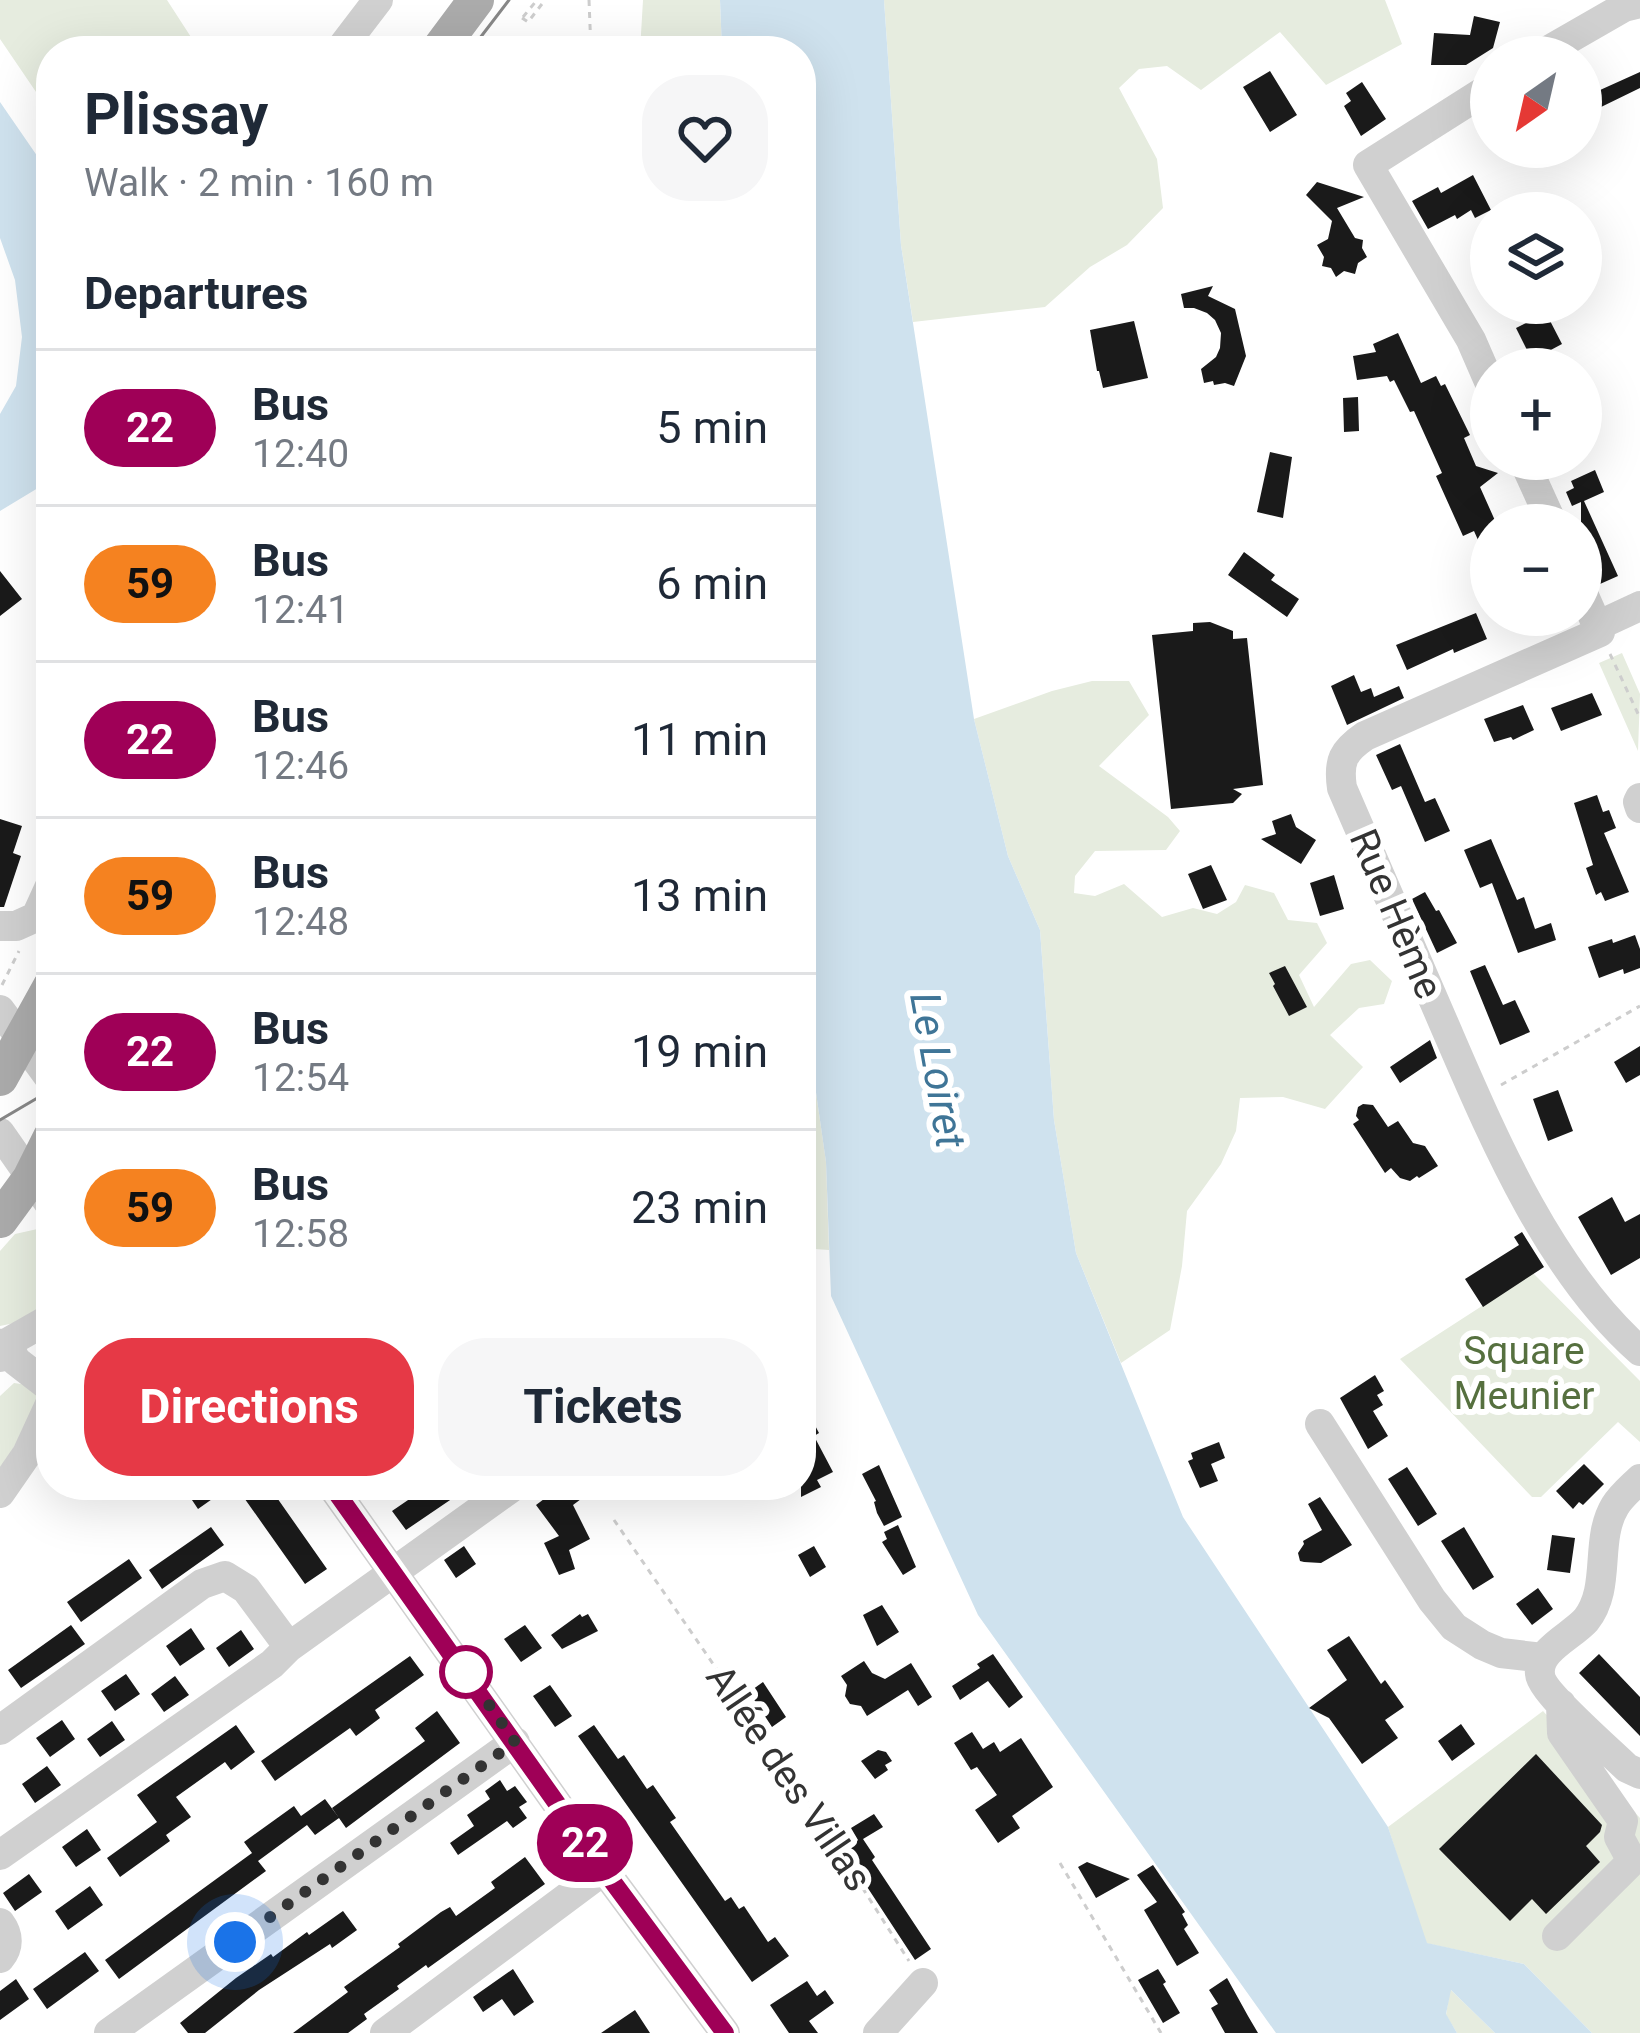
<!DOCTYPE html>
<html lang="en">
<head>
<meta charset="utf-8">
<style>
  body { margin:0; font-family:Roboto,sans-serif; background:#f6f6f7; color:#1f2937; height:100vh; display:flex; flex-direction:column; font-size:45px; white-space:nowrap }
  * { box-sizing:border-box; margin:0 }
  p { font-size:39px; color:#747a83 }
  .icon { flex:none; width:66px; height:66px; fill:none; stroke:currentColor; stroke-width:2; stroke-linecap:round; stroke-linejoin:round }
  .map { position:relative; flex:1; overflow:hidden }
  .details { position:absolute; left:36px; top:36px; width:780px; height:1464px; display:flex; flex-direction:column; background:#fff; border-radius:48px; box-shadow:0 12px 48px #0002 }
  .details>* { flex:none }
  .badge { padding:0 24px; border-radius:39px; font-size:42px; line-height:78px }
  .needle { width:78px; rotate:214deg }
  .tools { position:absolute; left:1470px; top:36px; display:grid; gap:24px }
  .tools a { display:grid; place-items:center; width:132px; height:132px; border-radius:50%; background:#fff; box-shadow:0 12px 48px #0002; font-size:60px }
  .you { position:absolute; width:60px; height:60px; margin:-30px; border:9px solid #fff; border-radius:50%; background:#1a73e8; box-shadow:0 0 0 18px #1a73e833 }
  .map>.badge { position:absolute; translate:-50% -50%; box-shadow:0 0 0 6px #fff }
  h2 { padding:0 48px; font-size:45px; line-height:108px }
  .round { display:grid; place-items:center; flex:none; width:126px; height:126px; border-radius:48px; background:#f6f6f7 }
  .headline { display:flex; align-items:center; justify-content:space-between; height:204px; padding:0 48px }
  h1 { font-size:57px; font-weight:700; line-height:90px }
  .primary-button { display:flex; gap:24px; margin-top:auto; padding:24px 48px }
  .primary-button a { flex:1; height:138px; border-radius:48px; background:#e63946; color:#fff; font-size:48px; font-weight:700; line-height:138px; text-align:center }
  .primary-button a+a { background:#f6f6f7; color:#1f2937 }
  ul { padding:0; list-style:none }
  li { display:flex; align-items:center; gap:36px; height:156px; padding:0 48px; border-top:3px solid #e0e1e3 }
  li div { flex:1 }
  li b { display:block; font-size:45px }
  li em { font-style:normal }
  li .badge { min-width:132px; font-weight:700; text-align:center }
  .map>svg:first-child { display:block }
</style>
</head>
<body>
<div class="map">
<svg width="1640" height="2033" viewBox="0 0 1640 2033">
  <rect width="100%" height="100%" fill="#fff"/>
  <path fill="#e6ecdf" d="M 0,0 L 167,0 L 200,51 L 51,51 L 51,114 L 0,39 Z
    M 643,0 L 720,0 L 722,51 L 640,51 Z
    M 884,0 L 1385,0 L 1402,44 L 1326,85 L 1280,32 L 1201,90 L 1167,66 L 1139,69 L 1119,88 L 1157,159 L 1163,208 L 1127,245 L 1090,267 L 1045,307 L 913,322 L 901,245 Z
    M 1622,653 L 1640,694 L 1638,751 L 1599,663 Z
    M 1092,681 L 1129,681 L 1149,715 L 1099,766 L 1168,817 L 1180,831 L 1166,850 L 1095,851 L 1075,876 L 1074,893 L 1095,896 L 1124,884 L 1162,917 L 1193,908 L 1217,914 L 1236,902 L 1245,885 L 1274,893 L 1288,920 L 1317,923 L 1327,943 L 1299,975 L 1314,1007 L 1351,964 L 1370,960 L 1392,981 L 1384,1004 L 1359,1008 L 1330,1035 L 1363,1067 L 1325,1109 L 1283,1097 L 1240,1098 L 1236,1131 L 1221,1164 L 1187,1211 L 1182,1266 L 1170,1330 L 1121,1363 L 1076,1253 L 1054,1120 L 1040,930 L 1008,856 L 974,719 L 1052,691 Z
    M 801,988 L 826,1162 L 829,1250 L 801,1248 Z
    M 42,1228 L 51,1236 L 51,1305 L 24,1321 L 0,1326 L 0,1251 L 15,1234 Z
    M 1533,1273 L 1640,1381 L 1640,1442 L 1618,1422 L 1541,1497 L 1532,1497 L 1400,1359 Z
    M 14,1383 L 28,1385 L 38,1391 L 40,1404 L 0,1470 L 0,1396 Z
    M 1543,1711 L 1640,1818 L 1640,2033 L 1592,2033 L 1524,1964 L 1425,1943 L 1388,1827 Z
    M 1450,1989 L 1495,2033 L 1457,2033 L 1446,2015 Z"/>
  <path fill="#cfe2ee" d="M 720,0 L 884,0 L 901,245 L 974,719 L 1008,856 L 1040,930 L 1054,1120 L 1076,1253 L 1183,1517 L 1388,1827 L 1427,1943 L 1524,1964 L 1592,2033 L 1495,2033 L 1451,1990 L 1446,2014 L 1457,2033 L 1276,2033 L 978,1615 L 831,1296 L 826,1162 L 801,988 L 801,51 L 722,51 Z
    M 0,102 L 51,176 L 51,472 L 38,488 L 0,511 L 0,414 L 16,386 L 22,337 L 15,280 L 0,238 Z"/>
  <path fill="#1a1a1a" d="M 1474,16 L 1500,22 L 1493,48 L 1466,65 L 1431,65 L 1434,33 L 1470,35 Z
    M 1270,71 L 1297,115 L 1270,132 L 1243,87 Z
    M 1640,72 L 1640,88 L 1599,108 L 1589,95 Z
    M 1362,82 L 1386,119 L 1361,136 L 1344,106 L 1351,101 L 1346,93 Z
    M 1473,175 L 1491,210 L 1475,218 L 1471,210 L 1457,219 L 1455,215 L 1428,229 L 1412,201 L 1438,187 L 1441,193 Z
    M 1317,182 L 1364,197 L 1337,208 L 1355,238 L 1363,240 L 1362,248 L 1367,257 L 1358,263 L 1355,274 L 1344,271 L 1336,277 L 1331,268 L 1322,266 L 1324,257 L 1317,245 L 1328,239 L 1332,221 L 1306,195 Z
    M 1213,286 L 1208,296 L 1235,309 L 1246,356 L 1234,386 L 1225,383 L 1214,385 L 1213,381 L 1204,383 L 1201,369 L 1216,357 L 1220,348 L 1221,333 L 1215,320 L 1207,313 L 1194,308 L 1184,308 L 1181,294 Z
    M 1546,313 L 1562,344 L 1532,360 L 1516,328 Z
    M 1134,321 L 1148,378 L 1103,388 L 1099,371 L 1097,371 L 1090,330 Z
    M 1398,333 L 1421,383 L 1436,376 L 1441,386 L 1445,384 L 1470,435 L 1464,438 L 1476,466 L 1498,473 L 1480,487 L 1497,525 L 1491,525 L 1491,569 L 1474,531 L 1463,536 L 1436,476 L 1442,473 L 1414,411 L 1410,412 L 1394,380 L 1390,382 L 1387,376 L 1357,380 L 1353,356 L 1376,352 L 1373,344 Z
    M 1358,397 L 1359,431 L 1344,432 L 1343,398 Z
    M 1270,452 L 1292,457 L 1283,518 L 1257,512 Z
    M 1595,470 L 1604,492 L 1584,501 L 1618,576 L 1600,584 L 1590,572 L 1581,552 L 1581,502 L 1572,506 L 1566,492 L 1574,488 L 1571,481 Z
    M 1244,552 L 1275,575 L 1271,580 L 1299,599 L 1287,617 L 1228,575 Z
    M 0,571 L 22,599 L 0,616 Z
    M 1476,613 L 1487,639 L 1454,653 L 1453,649 L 1407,670 L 1396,645 Z
    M 1210,622 L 1233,631 L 1233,639 L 1247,638 L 1263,785 L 1233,789 L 1242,794 L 1233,803 L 1171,809 L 1152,635 L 1193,631 L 1193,623 Z
    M 1354,675 L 1361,692 L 1371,688 L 1374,697 L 1399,686 L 1404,698 L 1347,725 L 1331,686 Z
    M 1592,693 L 1602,715 L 1561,731 L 1551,708 Z
    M 1523,705 L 1534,730 L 1513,740 L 1511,737 L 1494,742 L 1484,719 Z
    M 1400,744 L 1425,802 L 1435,798 L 1450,831 L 1425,842 L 1401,786 L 1392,790 L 1376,755 Z
    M 1597,795 L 1603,812 L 1609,810 L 1616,828 L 1604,833 L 1629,892 L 1605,901 L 1601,892 L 1596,895 L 1586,868 L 1593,865 L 1574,803 Z
    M 1291,814 L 1296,827 L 1316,840 L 1301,864 L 1261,839 L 1276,834 L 1272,821 Z
    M 0,819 L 22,826 L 13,853 L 21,856 L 4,907 L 0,907 Z
    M 1491,839 L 1517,900 L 1524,897 L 1535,929 L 1551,923 L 1556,940 L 1518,953 L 1492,883 L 1480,888 L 1464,850 Z
    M 1211,865 L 1227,900 L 1203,909 L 1188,874 Z
    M 1334,875 L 1344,909 L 1320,916 L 1310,883 Z
    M 1425,892 L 1436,911 L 1439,910 L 1457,943 L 1437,953 L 1412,899 Z
    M 1635,935 L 1640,949 L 1640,968 L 1624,974 L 1623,969 L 1599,978 L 1588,947 L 1612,939 L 1613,943 Z
    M 1485,965 L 1503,1005 L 1515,1000 L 1530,1032 L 1500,1045 L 1470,971 Z
    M 1285,966 L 1307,1007 L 1289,1016 L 1273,986 L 1275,984 L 1269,973 Z
    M 1430,1040 L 1437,1058 L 1400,1083 L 1390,1067 Z
    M 1640,1046 L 1640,1075 L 1626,1083 L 1614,1062 Z
    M 1558,1090 L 1573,1131 L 1548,1141 L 1533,1099 Z
    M 1363,1104 L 1373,1105 L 1388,1127 L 1398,1121 L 1413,1143 L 1425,1146 L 1438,1166 L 1419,1178 L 1417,1176 L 1410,1181 L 1400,1178 L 1391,1168 L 1385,1173 L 1353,1124 L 1359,1120 L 1356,1116 L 1358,1107 Z
    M 1612,1197 L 1625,1222 L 1640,1214 L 1640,1258 L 1611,1275 L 1578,1217 Z
    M 1522,1232 L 1544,1267 L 1483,1307 L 1465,1279 L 1519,1245 L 1514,1237 Z
    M 1375,1375 L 1384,1391 L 1377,1395 L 1383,1405 L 1373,1411 L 1388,1436 L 1368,1449 L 1340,1398 Z
    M 801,1399 L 819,1433 L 814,1436 L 833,1472 L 817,1480 L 821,1487 L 801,1497 Z
    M 1219,1442 L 1225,1458 L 1211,1464 L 1218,1481 L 1200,1488 L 1188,1461 L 1193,1459 L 1191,1453 Z
    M 1584,1464 L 1604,1484 L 1583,1505 L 1579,1502 L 1573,1509 L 1556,1491 Z
    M 879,1465 L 902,1517 L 884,1526 L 877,1513 L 874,1502 L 876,1501 L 862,1474 Z
    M 1407,1467 L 1437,1514 L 1418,1526 L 1388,1479 Z
    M 201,1485 L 232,1485 L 198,1509 L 188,1494 Z
    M 235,1485 L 268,1485 L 327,1569 L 305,1584 Z
    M 430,1485 L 449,1485 L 456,1496 L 406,1530 L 392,1511 Z
    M 557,1485 L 571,1485 L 581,1499 L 573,1505 L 590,1539 L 569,1550 L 575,1569 L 559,1575 L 544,1543 L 559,1536 L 536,1505 L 544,1499 L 542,1495 Z
    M 1320,1497 L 1352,1545 L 1321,1563 L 1304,1562 L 1300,1561 L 1298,1553 L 1304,1544 L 1303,1541 L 1322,1530 L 1308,1504 Z
    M 898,1525 L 916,1567 L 903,1575 L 882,1542 L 887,1539 L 884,1532 Z
    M 211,1527 L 224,1545 L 162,1589 L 149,1570 Z
    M 1464,1527 L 1494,1577 L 1473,1590 L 1441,1541 Z
    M 1552,1535 L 1575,1538 L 1570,1573 L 1547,1570 Z
    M 464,1546 L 476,1564 L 456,1578 L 444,1560 Z
    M 814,1546 L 826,1567 L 810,1577 L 798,1555 Z
    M 129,1559 L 142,1578 L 81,1622 L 67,1602 Z
    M 1538,1588 L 1553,1609 L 1532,1625 L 1516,1604 Z
    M 882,1605 L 899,1632 L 877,1646 L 863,1615 Z
    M 580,1614 L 582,1617 L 588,1614 L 598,1631 L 562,1649 L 551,1635 Z
    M 71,1625 L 85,1644 L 21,1688 L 8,1670 Z
    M 525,1625 L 542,1648 L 521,1662 L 504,1639 Z
    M 191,1628 L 205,1649 L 180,1666 L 166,1646 Z
    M 241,1630 L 254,1649 L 229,1667 L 216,1648 Z
    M 1349,1636 L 1381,1684 L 1385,1680 L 1404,1707 L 1385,1720 L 1398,1738 L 1362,1764 L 1329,1718 L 1309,1708 L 1347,1680 L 1327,1650 Z
    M 993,1654 L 1023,1697 L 1009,1708 L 988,1681 L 960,1700 L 952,1686 L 980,1668 L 977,1664 Z
    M 1599,1654 L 1640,1697 L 1640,1736 L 1579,1673 Z
    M 410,1656 L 424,1675 L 375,1710 L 380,1718 L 356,1736 L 350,1728 L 275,1781 L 261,1761 Z
    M 864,1661 L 872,1673 L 885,1679 L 911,1663 L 932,1697 L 918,1706 L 908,1690 L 867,1716 L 861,1706 L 850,1704 L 845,1696 L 847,1685 L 841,1676 Z
    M 126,1674 L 140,1694 L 115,1711 L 101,1691 Z
    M 175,1676 L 189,1695 L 164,1712 L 151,1694 Z
    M 763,1682 L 786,1717 L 772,1727 L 749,1692 Z
    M 550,1685 L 572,1716 L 555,1727 L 533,1696 Z
    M 437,1711 L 460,1743 L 346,1828 L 332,1808 L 425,1741 L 415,1728 Z
    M 62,1720 L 75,1739 L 50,1757 L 36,1738 Z
    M 112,1721 L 125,1740 L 100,1757 L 87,1739 Z
    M 1461,1724 L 1475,1744 L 1452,1761 L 1438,1741 Z
    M 236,1725 L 255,1752 L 231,1770 L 225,1762 L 176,1797 L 191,1817 L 166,1835 L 170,1841 L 120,1877 L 107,1858 L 157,1822 L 137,1795 Z
    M 594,1725 L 618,1759 L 624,1755 L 647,1789 L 653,1785 L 676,1818 L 670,1822 L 725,1901 L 731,1897 L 739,1909 L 744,1906 L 768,1942 L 775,1937 L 789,1956 L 752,1982 L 578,1736 Z
    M 972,1732 L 983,1749 L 994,1742 L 1000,1752 L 1021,1738 L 1053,1787 L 1012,1816 L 1020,1828 L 998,1843 L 975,1810 L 997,1795 L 977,1767 L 971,1770 L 954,1743 Z
    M 878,1750 L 886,1752 L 892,1761 L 885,1765 L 888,1770 L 875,1779 L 861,1761 Z
    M 1536,1754 L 1602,1825 L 1600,1832 L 1586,1846 L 1600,1862 L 1546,1914 L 1532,1899 L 1510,1921 L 1439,1849 Z
    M 47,1766 L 61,1785 L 35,1803 L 22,1784 Z
    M 500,1780 L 507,1791 L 515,1786 L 527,1802 L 519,1807 L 527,1818 L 513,1828 L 507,1821 L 458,1855 L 450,1843 L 474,1826 L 467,1815 L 490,1799 L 485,1791 Z
    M 325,1799 L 339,1818 L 315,1835 L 307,1825 L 258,1861 L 266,1871 L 119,1979 L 105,1960 L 252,1853 L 257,1860 L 244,1842 L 294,1806 L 301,1816 Z
    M 874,1814 L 883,1827 L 863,1839 L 875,1857 L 872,1860 L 931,1949 L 915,1960 L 856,1870 L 861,1866 L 849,1849 L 858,1840 L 851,1828 Z
    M 87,1829 L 101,1850 L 76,1867 L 62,1847 Z
    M 525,1857 L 545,1884 L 428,1968 L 426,1965 L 397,1986 L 399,1989 L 364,2014 L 367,2019 L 348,2033 L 293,2033 L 348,1992 L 344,1987 L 400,1947 L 398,1944 L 441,1912 L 450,1907 L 456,1916 L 495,1888 L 491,1882 Z
    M 1087,1862 L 1130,1879 L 1096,1898 L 1078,1867 Z
    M 1153,1865 L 1185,1912 L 1182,1914 L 1188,1925 L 1184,1929 L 1199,1953 L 1177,1966 L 1144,1910 L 1157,1902 L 1137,1875 Z
    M 29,1874 L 42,1892 L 15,1911 L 3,1893 Z
    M 90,1886 L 103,1905 L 68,1930 L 55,1911 Z
    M 343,1911 L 357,1930 L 332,1948 L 330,1944 L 259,1990 L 205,2033 L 188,2033 L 180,2023 L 236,1978 L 271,1954 L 273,1957 L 307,1932 L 309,1935 Z
    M 85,1952 L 99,1971 L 47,2009 L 33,1989 Z
    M 513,1969 L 534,2002 L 514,2016 L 502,1999 L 483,2012 L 473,1997 Z
    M 1158,1969 L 1166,1982 L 1163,1984 L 1180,2013 L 1163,2023 L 1138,1980 Z
    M 1227,1978 L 1248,2016 L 1258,2033 L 1225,2033 L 1211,2008 L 1218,2004 L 1209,1990 Z
    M 16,1979 L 29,1999 L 0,2020 L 0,1991 Z
    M 807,1981 L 817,1996 L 825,1990 L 834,2003 L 809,2021 L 818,2033 L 789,2033 L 770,2005 Z
    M 635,2010 L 650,2033 L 601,2033 Z"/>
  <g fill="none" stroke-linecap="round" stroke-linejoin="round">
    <path stroke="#cdcdcd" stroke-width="3" stroke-dasharray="6 6" stroke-linecap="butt" d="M 589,0 L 591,51
      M 523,17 L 537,0
      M 522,18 L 528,22 L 545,0
      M 1610,654 L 1640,718
      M 2,985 L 19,951
      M 1501,1085 L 1640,1006
      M 614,1520 L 802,1793 L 909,1961
      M 1060,1863 L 1161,2033"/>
    <path stroke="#d0d0d0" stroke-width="30" d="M 339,51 L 378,0
      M 1537,57 L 1624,7 L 1640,3
      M 1491,87 L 1368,165 L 1471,340 L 1491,386
      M 1523,459 L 1553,525
      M 1581,589 L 1600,632 L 1365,736 C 1343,751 1338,761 1342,788 C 1376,866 1410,945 1444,1024 C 1492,1135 1548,1270 1640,1351
      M 1597,626 L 1640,606
      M 1640,798 L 1638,802 L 1640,808
      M 0,926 L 16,926 L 36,917 L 51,884
      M 0,1010 L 51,1080
      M 0,1133 L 51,1206
      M 0,1344 L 7,1343 L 16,1361 L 51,1388
      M 0,1357 L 7,1343 L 51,1318
      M 1320,1424 L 1432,1600 L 1454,1627 L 1482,1645 L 1501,1653 L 1543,1658
      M 1640,1479 C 1632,1487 1621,1496 1615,1506 C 1594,1541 1612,1587 1586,1620 C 1572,1636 1537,1650 1540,1674 C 1541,1692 1611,1752 1627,1768 L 1640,1774
      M 331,1485 L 604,1870 L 725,2033
      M 0,1493 L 27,1454 L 51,1402
      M 0,1730 L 202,1584 L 225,1576 L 246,1589 L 289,1647
      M 0,1855 L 272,1664 L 289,1647 L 515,1485
      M 0,1923 C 9,1935 9,1947 0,1958
      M 1557,1936 L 1632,1861 L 1619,1837 L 1623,1821 L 1562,1733 L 1561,1704
      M 109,2033 L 515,1742
      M 385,2033 L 604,1870
      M 878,2033 L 923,1983"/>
    <path stroke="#ababab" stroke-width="36" d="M 438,51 L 476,0
      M 0,1078 L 51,986
      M 0,1220 L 30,1179 L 51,1137"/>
    <path stroke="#888" stroke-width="3" d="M 470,51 L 509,0
      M 0,1120 L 51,1090"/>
  </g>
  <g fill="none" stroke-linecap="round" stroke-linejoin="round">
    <defs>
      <path id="line" d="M 331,1485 L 604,1870 L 725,2033"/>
    </defs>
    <use href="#line" stroke="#fff" stroke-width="27"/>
    <use href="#line" stroke="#9f0057" stroke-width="18"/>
    <path stroke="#333" stroke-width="12" stroke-dasharray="0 21.6" d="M 235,1942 L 515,1742 L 457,1659 L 466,1672"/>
  </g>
  <circle fill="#fff" stroke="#9f0057" stroke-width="6" cx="466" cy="1672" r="24"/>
  <g text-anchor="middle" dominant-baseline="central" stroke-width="12" stroke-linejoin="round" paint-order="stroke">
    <g font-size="39" fill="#333" stroke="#fff">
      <text transform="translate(1396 914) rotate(67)">Rue Hème</text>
      <text transform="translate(789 1778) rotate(56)">Allée des Villas</text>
    </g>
    <g font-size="39" fill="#56703f" stroke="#fff">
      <text x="1524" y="1351">Square<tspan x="1524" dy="45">Meunier</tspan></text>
    </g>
    <g font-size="42" font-style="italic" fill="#3f7597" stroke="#fff">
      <text transform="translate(938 1070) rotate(80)">Le Loiret</text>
    </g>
  </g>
</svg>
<div class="tools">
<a><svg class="needle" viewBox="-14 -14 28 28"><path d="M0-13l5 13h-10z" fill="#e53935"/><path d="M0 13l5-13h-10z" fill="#747a83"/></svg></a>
<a><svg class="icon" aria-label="layers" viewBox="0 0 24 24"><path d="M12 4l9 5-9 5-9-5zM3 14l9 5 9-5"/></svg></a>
<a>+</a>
<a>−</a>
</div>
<div class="you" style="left:235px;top:1942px"></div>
<b class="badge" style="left:585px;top:1843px;background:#9f0057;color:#fff">22</b>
<section class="details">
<div class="headline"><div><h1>Plissay</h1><p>Walk · 2 min · 160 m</p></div><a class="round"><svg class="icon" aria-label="heart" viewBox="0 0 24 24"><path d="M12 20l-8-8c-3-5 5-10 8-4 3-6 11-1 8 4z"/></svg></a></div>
<h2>Departures</h2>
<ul>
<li><span class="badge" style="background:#9f0057;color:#fff">22</span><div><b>Bus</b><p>12:40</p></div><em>5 min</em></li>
<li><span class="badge" style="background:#f58220;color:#111">59</span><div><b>Bus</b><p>12:41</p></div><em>6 min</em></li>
<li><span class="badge" style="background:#9f0057;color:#fff">22</span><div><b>Bus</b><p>12:46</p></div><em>11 min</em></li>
<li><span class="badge" style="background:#f58220;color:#111">59</span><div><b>Bus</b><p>12:48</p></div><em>13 min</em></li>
<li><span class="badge" style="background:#9f0057;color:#fff">22</span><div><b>Bus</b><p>12:54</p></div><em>19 min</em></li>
<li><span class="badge" style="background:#f58220;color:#111">59</span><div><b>Bus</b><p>12:58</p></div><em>23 min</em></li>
</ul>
<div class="primary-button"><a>Directions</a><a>Tickets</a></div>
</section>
</div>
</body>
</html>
